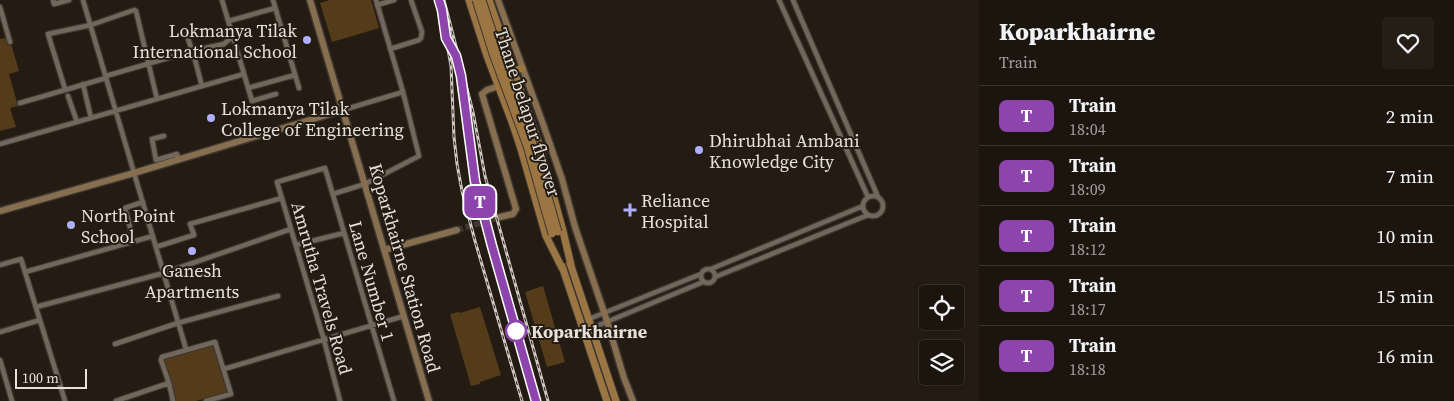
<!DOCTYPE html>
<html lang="en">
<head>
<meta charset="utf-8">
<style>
  body { margin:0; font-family:"Source Serif 4",serif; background:#241e17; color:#f1f3f6; height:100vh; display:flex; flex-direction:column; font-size:19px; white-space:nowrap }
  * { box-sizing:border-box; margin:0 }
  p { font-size:16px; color:#a09f9e }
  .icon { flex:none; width:28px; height:28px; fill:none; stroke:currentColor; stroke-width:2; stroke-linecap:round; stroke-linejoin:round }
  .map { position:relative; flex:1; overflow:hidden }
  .panel { display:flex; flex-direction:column; background:#1b150e; width:475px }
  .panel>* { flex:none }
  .badge { padding:0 10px; border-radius:8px; font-size:18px; line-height:32px }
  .buttons { position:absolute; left:919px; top:285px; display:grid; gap:10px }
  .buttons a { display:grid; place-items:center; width:45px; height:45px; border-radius:5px; background:#1b150e; box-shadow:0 1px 4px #0004,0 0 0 1px #39342e; font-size:25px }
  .scale { position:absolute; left:15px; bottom:12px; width:72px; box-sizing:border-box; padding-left:5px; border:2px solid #e6e1da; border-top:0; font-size:14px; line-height:18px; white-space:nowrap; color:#e6e1da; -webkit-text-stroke:4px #241c12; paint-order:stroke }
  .map>.badge { position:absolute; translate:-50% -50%; box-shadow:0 0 0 2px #fff }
  .round { display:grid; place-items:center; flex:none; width:52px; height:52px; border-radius:5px; background:#241e17 }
  .overview { display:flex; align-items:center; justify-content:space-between; height:85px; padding:0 20px }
  h1 { font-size:24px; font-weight:800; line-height:38px }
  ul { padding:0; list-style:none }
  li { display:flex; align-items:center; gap:15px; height:60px; padding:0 20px; border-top:1px solid #39342e }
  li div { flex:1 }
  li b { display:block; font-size:19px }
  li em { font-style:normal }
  li .badge { min-width:55px; font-weight:700; text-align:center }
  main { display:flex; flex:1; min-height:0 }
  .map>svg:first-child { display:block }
</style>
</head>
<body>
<main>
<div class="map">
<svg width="979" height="401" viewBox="0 0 979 401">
  <rect width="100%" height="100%" fill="#241c12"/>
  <path fill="#543c1b" d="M 330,0 L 371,0 L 379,28 L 332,42 L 320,3 Z
    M 9,37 L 19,71 L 9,74 L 18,106 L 10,108 L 16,127 L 0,131 L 0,39 Z
    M 543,286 L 565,362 L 547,367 L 525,292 Z
    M 480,307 L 501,375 L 480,382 L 480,384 L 471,386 L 450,314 L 459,312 L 460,313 Z
    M 215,344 L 229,392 L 196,401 L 171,401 L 159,360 Z"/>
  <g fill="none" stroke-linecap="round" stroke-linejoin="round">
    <path stroke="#413a30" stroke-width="6" stroke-dasharray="6 3" stroke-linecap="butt" d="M 457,230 L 500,217"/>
    <defs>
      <path id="street" d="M 53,0 L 54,4 L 69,0
        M 83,0 L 186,349
        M 273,0 L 299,88
        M 779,0 L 868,197
        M 793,0 L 878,197
        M 377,5 L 394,0
        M 0,7 L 10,42
        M 229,21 L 275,8
        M 187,35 L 192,51
        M 390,49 L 419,40 L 421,38 L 422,32 L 411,0
        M 194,56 L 202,86
        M 244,74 L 252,101 L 276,94
        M 106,76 L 192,51 L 224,44 L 233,36
        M 83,84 L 91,118
        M 248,88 L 295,75
        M 65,89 L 48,34 L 91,25 L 134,10 L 136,11 L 157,99
        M 68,96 L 77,122
        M 20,103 L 106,78
        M 343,110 L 403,92 L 376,0
        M 164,136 L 152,139 L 156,160 L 177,154 L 179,159
        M 0,144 L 244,74 L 222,0
        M 333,194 L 365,184 L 419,156 L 403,92
        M863 206a10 10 0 1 1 20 0a10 10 0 1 1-20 0Z
        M 131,231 L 125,208 L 143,202
        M 296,245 L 344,233
        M 156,247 L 194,235 L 190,224 L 282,198
        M 0,265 L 21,259 L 65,401
        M701 276a7 7 0 1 1 14 0a7 7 0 1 1-14 0Z
        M 711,269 L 863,206
        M 25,272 L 153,236
        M 715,277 L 868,215
        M 36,307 L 164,273 L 291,229
        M 589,319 L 701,274
        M 592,328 L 703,282
        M 0,332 L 40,320
        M 115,344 L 178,323 L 278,296
        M 0,360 L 12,401
        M 224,369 L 404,316
        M 116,401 L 169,383
        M 173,401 L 169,383 L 161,360 L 162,357 L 215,342 L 231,394 L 206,401
        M 340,401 L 324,340 L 277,182 L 325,168 L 394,401"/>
      <path id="secondary" d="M 310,0 L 429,401
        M 498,0 L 543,124 L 562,179 L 575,227 L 607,321 L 624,378 L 633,401
        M 0,211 L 134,173 L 343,110
        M 500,217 L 513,214 L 516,209 L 482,94 L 487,90 L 502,85
        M 384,250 L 457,230"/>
      <path id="primary" d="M 469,0 L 487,56 L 512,122 L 521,149 L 546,236 L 562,268
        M 489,0 L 539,144 L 563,231 L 571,265
        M 510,73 L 522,68
        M 570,263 L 616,401
        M 562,266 L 607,401"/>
    </defs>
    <use href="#street" stroke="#3d3731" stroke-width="7"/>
    <use href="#secondary" stroke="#3d3731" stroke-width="9"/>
    <use href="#primary" stroke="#3d3731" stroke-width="9"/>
    <use href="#street" stroke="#71675c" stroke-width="4.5"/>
    <use href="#secondary" stroke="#866e4f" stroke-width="6"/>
    <use href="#primary" stroke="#9b7642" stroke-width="7"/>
    <defs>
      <path id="rail" d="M 444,0 L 473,112 L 485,176 L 548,401
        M 446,38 L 451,66 L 454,137 L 457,164 L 462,191 L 475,241 L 522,401
        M 466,112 L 475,181 L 492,246 L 536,401"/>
    </defs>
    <use href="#rail" stroke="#cfc9c2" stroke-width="3"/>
    <use href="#rail" stroke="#241c12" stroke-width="1" stroke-dasharray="4" stroke-linecap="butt"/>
    <defs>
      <path id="primary-bridge" d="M 476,0 L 493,54 L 527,146 L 552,234
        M 482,0 L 499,52 L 533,144 L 558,232"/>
    </defs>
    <use href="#primary-bridge" stroke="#3d3731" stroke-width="9" stroke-linecap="butt"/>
    <use href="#primary-bridge" stroke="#9b7642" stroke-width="7"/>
  </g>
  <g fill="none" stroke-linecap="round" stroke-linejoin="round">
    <defs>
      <path id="line" d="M 439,0 L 442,10 L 446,38 L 456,56 L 461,76 L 475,181 L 492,246 L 536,401"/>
    </defs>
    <use href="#line" stroke="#fff" stroke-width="11"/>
    <use href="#line" stroke="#8e44ad" stroke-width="8"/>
  </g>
  <g fill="#adaffb" stroke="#241c12" stroke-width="2">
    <circle cx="307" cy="40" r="5"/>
    <circle cx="211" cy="118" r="5"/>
    <circle cx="699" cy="150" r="5"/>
    <path d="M627.5 202.5h5v5h5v5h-5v5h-5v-5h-5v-5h5z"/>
    <circle cx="71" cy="225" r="5"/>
    <circle cx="192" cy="251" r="5"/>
  </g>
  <circle fill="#fff" stroke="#8e44ad" stroke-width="2.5" cx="516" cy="331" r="10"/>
  <g text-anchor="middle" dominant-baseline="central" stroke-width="4" stroke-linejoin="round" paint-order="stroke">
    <g font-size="18" fill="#e6e1da" stroke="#241c12" text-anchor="start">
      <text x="297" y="30" text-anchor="end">Lokmanya Tilak<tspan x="297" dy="21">International School</tspan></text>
      <text x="221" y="108">Lokmanya Tilak<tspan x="221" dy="21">College of Engineering</tspan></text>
      <text x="709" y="140">Dhirubhai Ambani<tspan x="709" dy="21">Knowledge City</tspan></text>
      <text x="641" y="200">Reliance<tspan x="641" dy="21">Hospital</tspan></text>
      <text x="81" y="215">North Point<tspan x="81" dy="21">School</tspan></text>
      <text x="192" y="270" text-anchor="middle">Ganesh<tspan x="192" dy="21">Apartments</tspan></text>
    </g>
    <g font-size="18" fill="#e6e1da" stroke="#241c12">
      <text transform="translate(528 112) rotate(72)">Thane belapur flyover</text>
      <text transform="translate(405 268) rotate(74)">Koparkhairne Station Road</text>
      <text transform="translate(372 281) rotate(74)">Lane Number 1</text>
      <text transform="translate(322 288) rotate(74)">Amrutha Travels Road</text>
    </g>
    <g font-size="18" font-weight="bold" fill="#e6e1da" stroke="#241c12" text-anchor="start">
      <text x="531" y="331">Koparkhairne</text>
    </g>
  </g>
</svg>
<div class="buttons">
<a><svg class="icon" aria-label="locate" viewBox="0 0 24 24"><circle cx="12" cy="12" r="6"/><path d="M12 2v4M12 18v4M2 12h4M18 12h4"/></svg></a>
<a><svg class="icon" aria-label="layers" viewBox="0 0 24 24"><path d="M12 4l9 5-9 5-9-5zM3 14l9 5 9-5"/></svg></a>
</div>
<div class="scale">100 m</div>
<b class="badge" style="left:480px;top:202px;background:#8e44ad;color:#fff">T</b>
</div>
<section class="panel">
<div class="overview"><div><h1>Koparkhairne</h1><p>Train</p></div><a class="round"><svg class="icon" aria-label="heart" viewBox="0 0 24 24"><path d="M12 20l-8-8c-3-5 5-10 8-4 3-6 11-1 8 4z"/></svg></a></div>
<ul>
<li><span class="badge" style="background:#8e44ad;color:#fff">T</span><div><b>Train</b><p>18:04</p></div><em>2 min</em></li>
<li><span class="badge" style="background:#8e44ad;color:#fff">T</span><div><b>Train</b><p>18:09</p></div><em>7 min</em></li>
<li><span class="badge" style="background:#8e44ad;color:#fff">T</span><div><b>Train</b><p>18:12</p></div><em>10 min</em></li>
<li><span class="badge" style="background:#8e44ad;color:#fff">T</span><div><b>Train</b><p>18:17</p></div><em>15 min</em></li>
<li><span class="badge" style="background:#8e44ad;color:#fff">T</span><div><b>Train</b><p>18:18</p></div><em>16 min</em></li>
</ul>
</section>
</main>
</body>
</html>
